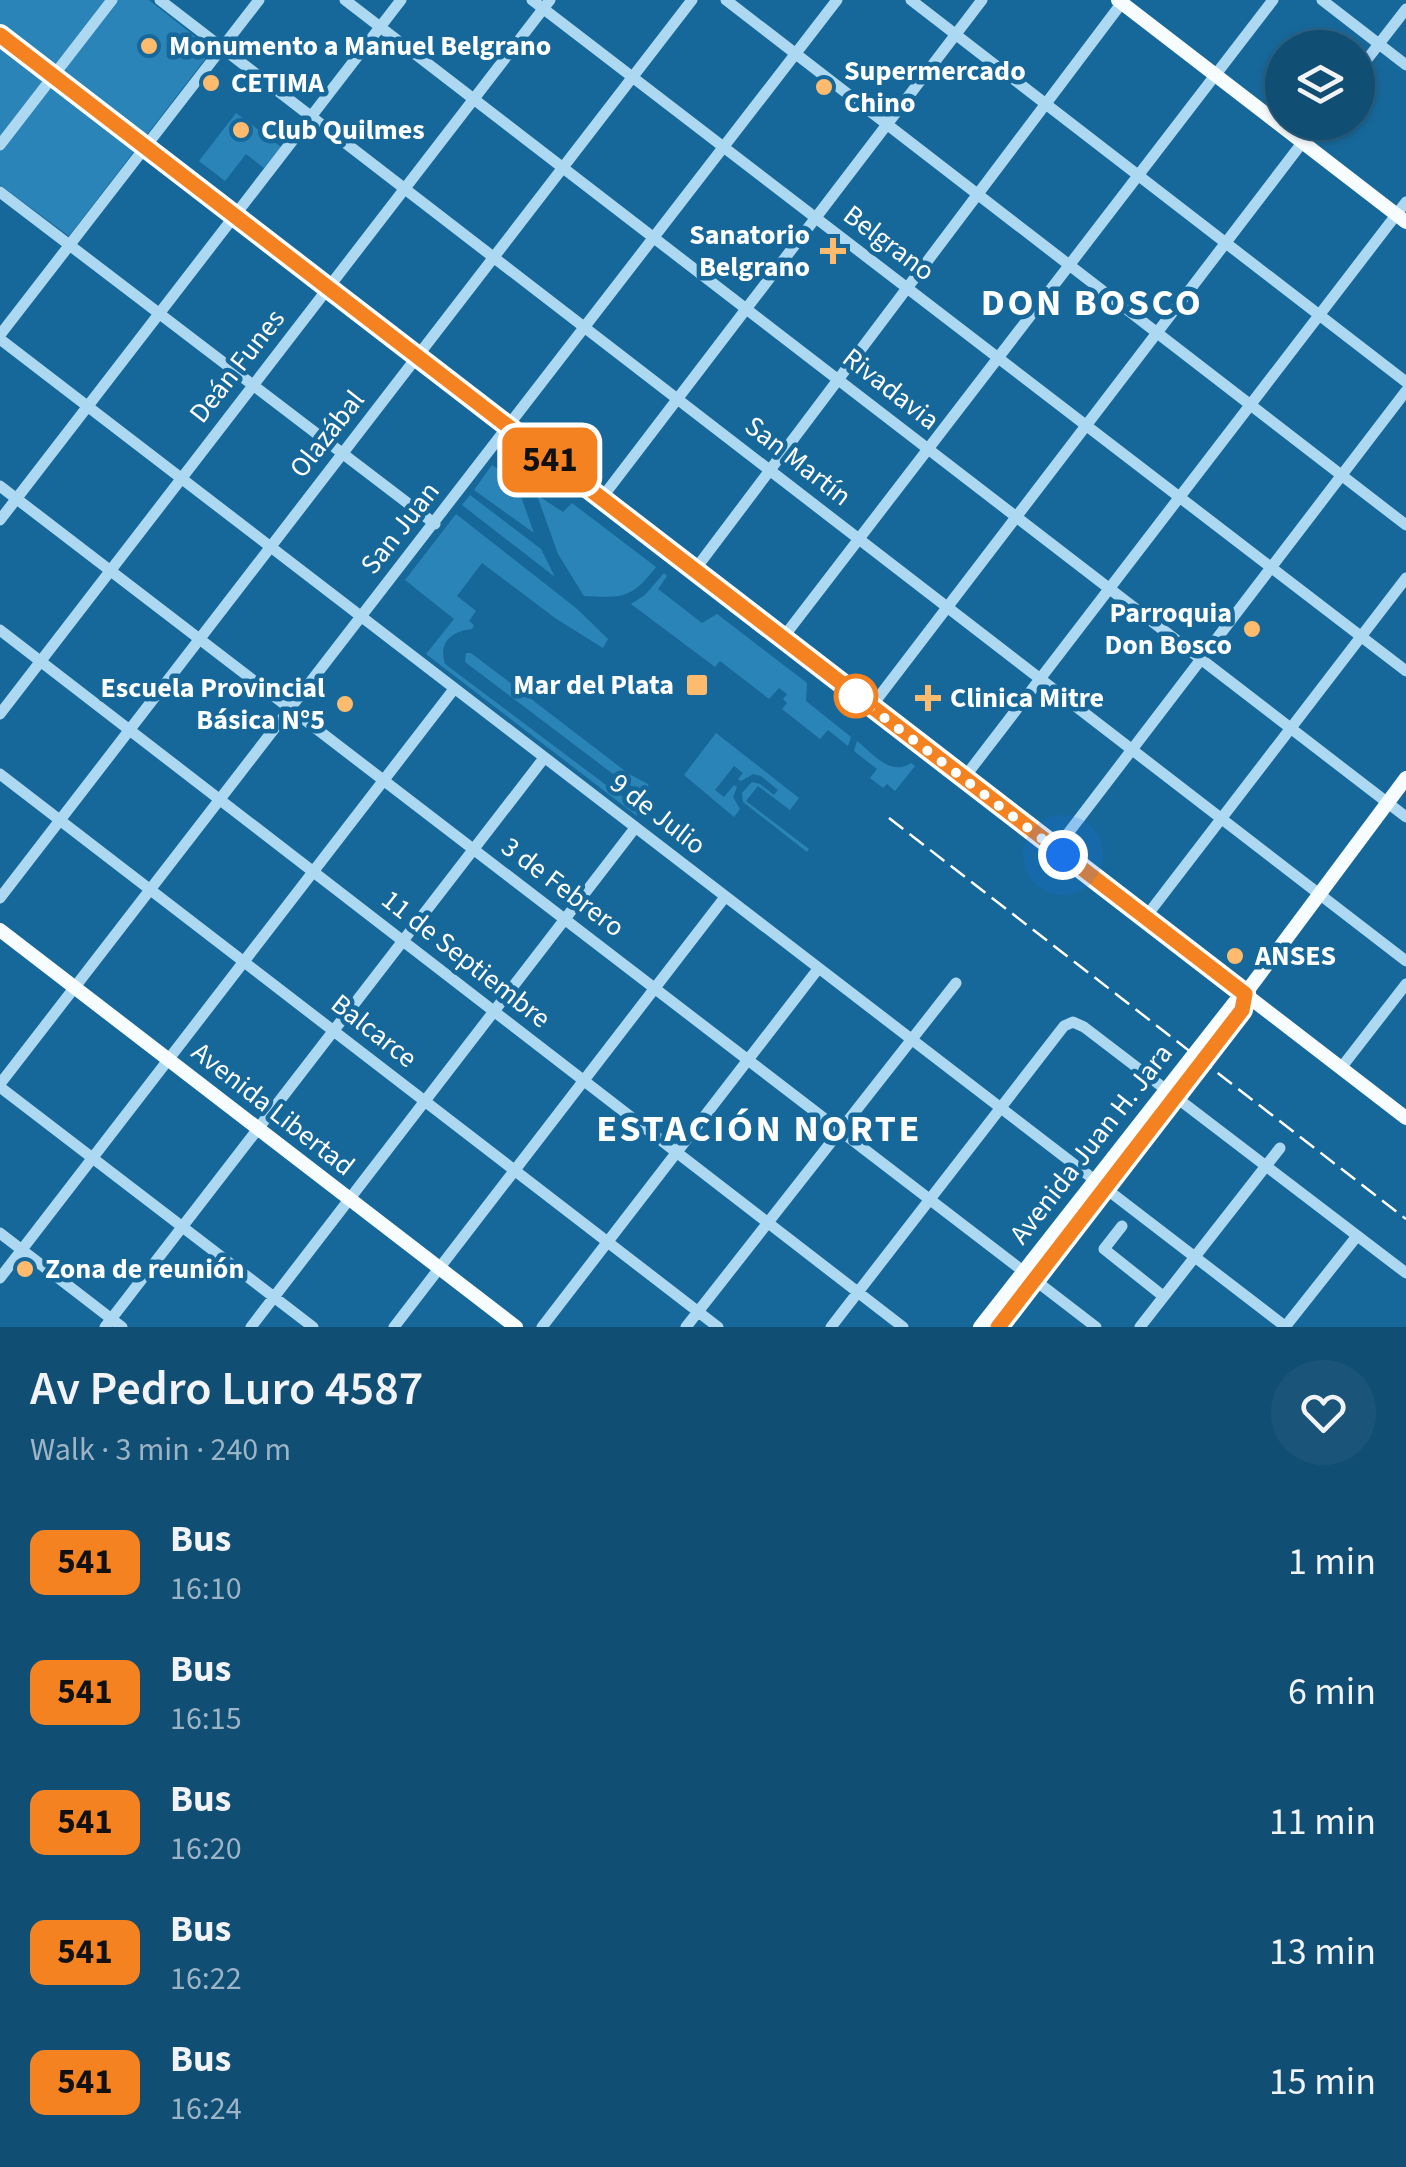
<!DOCTYPE html>
<html lang="en">
<head>
<meta charset="utf-8">
<style>
  body { margin:0; font-family:"Source Sans 3",sans-serif; background:#1a5579; color:#f1f3f6; height:100vh; display:flex; flex-direction:column; font-size:38px; white-space:nowrap }
  * { box-sizing:border-box; margin:0 }
  p { font-size:32px; color:#9cb4c5 }
  .icon { flex:none; width:55px; height:55px; fill:none; stroke:currentColor; stroke-width:2; stroke-linecap:round; stroke-linejoin:round }
  .map { position:relative; height:1327px; overflow:hidden }
  .details { display:flex; flex-direction:column; background:#114e74; flex:1 }
  .details>* { flex:none }
  .badge { padding:0 20px; border-radius:15px; font-size:35px; line-height:65px }
  .buttons { position:absolute; left:1265px; top:30px; display:grid; gap:20px }
  .buttons a { display:grid; place-items:center; width:110px; height:110px; border-radius:50%; background:#114e74; box-shadow:0 2px 8px #0004,0 0 0 2px #306586; font-size:50px }
  .you { position:absolute; width:50px; height:50px; margin:-25px; border:8px solid #fff; border-radius:50%; background:#1a73e8; box-shadow:0 0 0 15px #1a73e833 }
  .map>.badge { position:absolute; translate:-50% -50%; box-shadow:0 0 0 5px #fff }
  .round { display:grid; place-items:center; flex:none; width:105px; height:105px; border-radius:52px; background:#1a5579 }
  .head { display:flex; align-items:center; justify-content:space-between; height:170px; padding:0 30px }
  h1 { font-size:48px; font-weight:600; line-height:75px }
  ul { padding:0; list-style:none }
  li { display:flex; align-items:center; gap:30px; height:130px; padding:0 30px }
  li div { flex:1 }
  li b { display:block; font-size:38px }
  li em { font-style:normal }
  li .badge { min-width:110px; font-weight:700; text-align:center }
  .map>svg:first-child { display:block }
</style>
</head>
<body>
<div class="map">
<svg width="1406" height="1327" viewBox="0 0 1406 1327">
  <rect width="100%" height="100%" fill="#17689a"/>
  <path fill="#2b84b7" d="M 0,0 L 149,0 L 212,50 L 69,236 L 0,185 Z
    M 236,113 L 281,147 L 264,168 L 246,154 L 225,181 L 199,161 Z
    M 492,465 L 515,480 L 534,533 L 474,490 Z
    M 470,495 L 541,549 L 555,577 L 462,505 Z
    M 537,495 L 563,512 L 572,503 L 656,567 C 631,599 623,598 584,596 L 558,554 Z
    M 456,514 L 576,608 L 608,639 L 603,648 L 555,618 L 482,563 L 457,596 L 476,611 L 469,621 L 474,625 L 472,629 C 452,631 438,642 445,664 L 618,794 L 634,803 L 638,810 L 637,816 L 426,654 L 454,619 L 405,580 Z
    M 664,573 L 667,576 L 658,589 L 702,623 L 717,614 L 807,683 L 806,701 L 851,737 L 848,746 L 828,730 L 820,739 L 782,709 L 787,703 L 783,699 L 787,694 L 779,688 L 769,699 L 720,661 L 715,667 L 631,604 L 645,595 Z
    M 466,653 L 471,653 L 629,774 L 648,784 L 649,791 L 643,792 L 621,780 L 465,662 Z
    M 716,733 L 799,798 L 790,810 L 758,786 L 746,801 L 809,849 L 807,852 L 743,802 L 742,793 L 752,782 L 760,784 L 774,795 L 778,790 L 761,776 L 753,774 L 741,781 L 738,779 L 743,773 L 734,766 L 715,790 L 724,797 L 734,785 L 737,787 L 733,797 L 740,809 L 734,817 L 684,775 Z
    M 857,741 C 873,754 891,777 911,763 L 915,766 L 895,791 L 887,784 L 883,788 L 870,778 L 877,769 L 854,751 Z"/>
  <g fill="none" stroke-linecap="round" stroke-linejoin="round">
    <path stroke="#acd8f2" stroke-width="11" d="M 160,0 L 1406,961
      M 345,0 L 1406,817
      M 532,0 L 1406,671
      M 726,0 L 1406,525
      M 911,0 L 1406,382
      M 1322,0 L 1406,65
      M 1358,71 L 1406,9
      M 0,145 L 112,0
      M 0,192 L 435,524
      M 0,335 L 259,0
      M 0,339 L 1286,1327
      M 0,486 L 1096,1327
      M 601,499 L 982,0
      M 0,520 L 401,0
      M 694,571 L 1124,0
      M 0,630 L 903,1327
      M 782,639 L 1273,0
      M 871,707 L 1318,122
      M 0,714 L 550,0
      M 0,774 L 718,1327
      M 964,778 L 1406,202
      M 1056,849 L 1406,391
      M 0,898 L 692,0
      M 1145,918 L 1406,578
      M 1341,1068 L 1406,984
      M 0,1084 L 837,0
      M 0,1087 L 313,1327
      M 1122,1226 L 1104,1249 L 1163,1296
      M 0,1233 L 122,1327
      M 0,1278 L 454,689
      M 105,1327 L 544,758
      M 251,1327 L 635,828
      M 394,1327 L 725,897
      M 542,1327 L 818,969
      M 686,1327 L 956,983
      M 831,1327 L 1064,1026 L 1073,1022 L 1084,1027 L 1406,1273
      M 1140,1327 L 1280,1148
      M 1285,1327 L 1357,1236"/>
    <path stroke="#f7fcff" stroke-width="14" d="M 1118,0 L 1406,222
      M 0,35 L 1406,1118
      M 0,930 L 516,1327
      M 980,1327 L 1234,1003 L 1245,994 L 1406,778
      M 998,1327 L 1242,1010 L 1245,994"/>
    <path stroke="#fff" stroke-width="2.5" stroke-dasharray="18 8" stroke-linecap="butt" d="M 889,818 L 1406,1219"/>
  </g>
  <g fill="none" stroke-linecap="round" stroke-linejoin="round">
    <defs>
      <path id="line" d="M 0,35 L 1245,994 L 1242,1010 L 998,1327"/>
    </defs>
    <use href="#line" stroke="#fff" stroke-width="22"/>
    <use href="#line" stroke="#f58220" stroke-width="15"/>
    <path stroke="#fff" stroke-width="10" stroke-dasharray="0 18" d="M 856,696 L 1063,855"/>
  </g>
  <g fill="#ffbb6d" stroke="#17689a" stroke-width="4">
    <circle cx="149" cy="46" r="10"/>
    <circle cx="211" cy="83" r="10"/>
    <circle cx="824" cy="87" r="10"/>
    <circle cx="241" cy="130" r="10"/>
    <path d="M828 236h10v10h10v10h-10v10h-10v-10h-10v-10h10z"/>
    <circle cx="1252" cy="629" r="10"/>
    <rect x="685" y="673" width="24" height="24" rx="5"/>
    <path d="M923 683h10v10h10v10h-10v10h-10v-10h-10v-10h10z"/>
    <circle cx="345" cy="704" r="10"/>
    <circle cx="1235" cy="956" r="10"/>
    <circle cx="25" cy="1269" r="10"/>
  </g>
  <circle fill="#fff" stroke="#f58220" stroke-width="5" cx="856" cy="696" r="20"/>
  <g text-anchor="middle" dominant-baseline="central" stroke-width="9" stroke-linejoin="round" paint-order="stroke">
    <g font-size="28" font-weight="bold" fill="#fff" stroke="#17689a" text-anchor="start">
      <text x="169" y="46">Monumento a Manuel Belgrano</text>
      <text x="844" y="71">Supermercado<tspan x="844" dy="32">Chino</tspan></text>
      <text x="231" y="83">CETIMA</text>
      <text x="261" y="130">Club Quilmes</text>
      <text x="810" y="235" text-anchor="end">Sanatorio<tspan x="810" dy="32">Belgrano</tspan></text>
      <text x="1232" y="613" text-anchor="end">Parroquia<tspan x="1232" dy="32">Don Bosco</tspan></text>
      <text x="674" y="685" text-anchor="end">Mar del Plata</text>
      <text x="325" y="688" text-anchor="end">Escuela Provincial<tspan x="325" dy="32">Básica N°5</tspan></text>
      <text x="950" y="698">Clinica Mitre</text>
      <text x="1255" y="956">ANSES</text>
      <text x="45" y="1269">Zona de reunión</text>
    </g>
    <g font-size="28" fill="#fff" stroke="#17689a">
      <text transform="translate(889 243) rotate(37)">Belgrano</text>
      <text transform="translate(237 366) rotate(-52)">Deán Funes</text>
      <text transform="translate(891 389) rotate(38)">Rivadavia</text>
      <text transform="translate(327 434) rotate(-52)">Olazábal</text>
      <text transform="translate(798 461) rotate(38)">San Martín</text>
      <text transform="translate(400 528) rotate(-52)">San Juan</text>
      <text transform="translate(658 814) rotate(38)">9 de Julio</text>
      <text transform="translate(563 887) rotate(37)">3 de Febrero</text>
      <text transform="translate(466 959) rotate(38)">11 de Septiembre</text>
      <text transform="translate(374 1031) rotate(38)">Balcarce</text>
      <text transform="translate(273 1109) rotate(38)">Avenida Libertad</text>
      <text transform="translate(1091 1144) rotate(-52)">Avenida Juan H. Jara</text>
    </g>
    <g font-size="38" font-weight="bold" letter-spacing="2.5" fill="#fff" stroke="#17689a">
      <text x="1092" y="303">DON BOSCO</text>
      <text x="759" y="1129">ESTACIÓN NORTE</text>
    </g>
  </g>
</svg>
<div class="buttons">
<a><svg class="icon" aria-label="layers" viewBox="0 0 24 24"><path d="M12 4l9 5-9 5-9-5zM3 14l9 5 9-5"/></svg></a>
</div>
<div class="you" style="left:1063px;top:855px"></div>
<b class="badge" style="left:550px;top:460px;background:#f58220;color:#111">541</b>
</div>
<section class="details">
<div class="head"><div><h1>Av Pedro Luro 4587</h1><p>Walk · 3 min · 240 m</p></div><a class="round"><svg class="icon" aria-label="heart" viewBox="0 0 24 24"><path d="M12 20l-8-8c-3-5 5-10 8-4 3-6 11-1 8 4z"/></svg></a></div>
<ul>
<li><span class="badge" style="background:#f58220;color:#111">541</span><div><b>Bus</b><p>16:10</p></div><em>1 min</em></li>
<li><span class="badge" style="background:#f58220;color:#111">541</span><div><b>Bus</b><p>16:15</p></div><em>6 min</em></li>
<li><span class="badge" style="background:#f58220;color:#111">541</span><div><b>Bus</b><p>16:20</p></div><em>11 min</em></li>
<li><span class="badge" style="background:#f58220;color:#111">541</span><div><b>Bus</b><p>16:22</p></div><em>13 min</em></li>
<li><span class="badge" style="background:#f58220;color:#111">541</span><div><b>Bus</b><p>16:24</p></div><em>15 min</em></li>
</ul>
</section>
</body>
</html>
